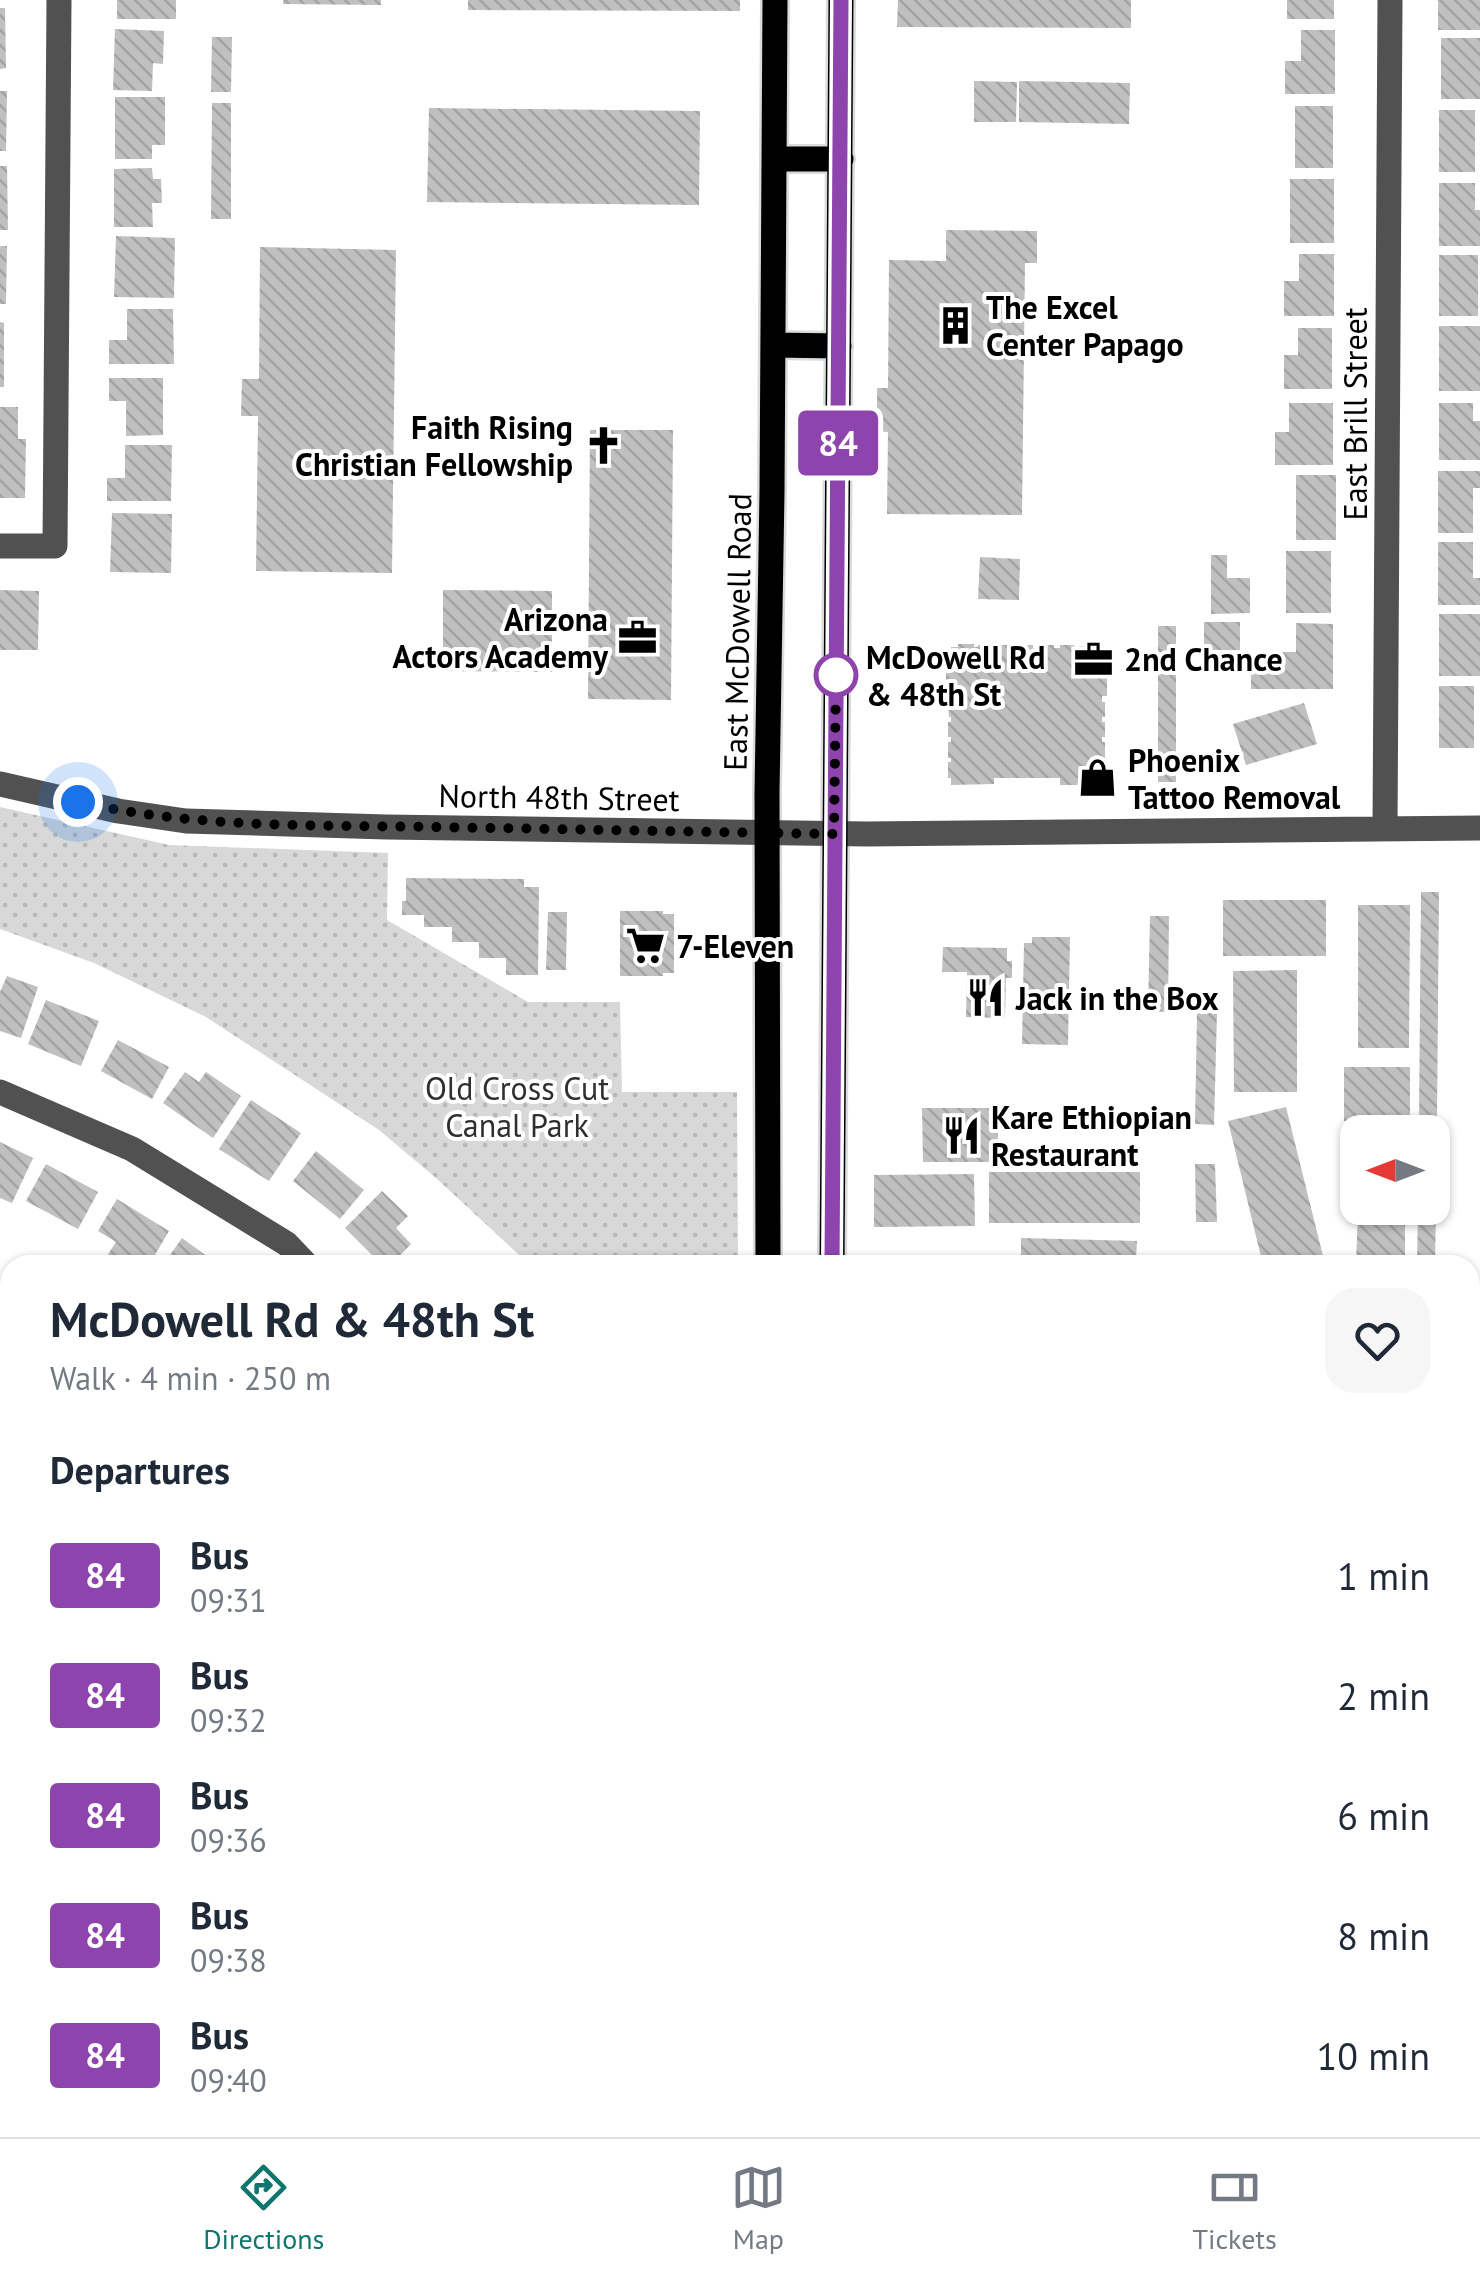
<!DOCTYPE html>
<html lang="en">
<head>
<meta charset="utf-8">
<style>
  body { margin:0; font-family:"PT Sans",sans-serif; background:#f6f6f7; color:#1f2937; height:100vh; display:flex; flex-direction:column; font-size:38px; white-space:nowrap }
  * { box-sizing:border-box; margin:0 }
  p { font-size:32px; color:#747a83 }
  .icon { flex:none; width:55px; height:55px; fill:none; stroke:currentColor; stroke-width:2; stroke-linecap:round; stroke-linejoin:round }
  .map { position:relative; flex:1; overflow:hidden }
  .drawer { position:absolute; left:0px; top:1255px; width:1480px; height:882px; display:flex; flex-direction:column; background:#fff; border-radius:30px 30px 0 0; box-shadow:0 2px 8px #0004 }
  .drawer>* { flex:none }
  .badge { padding:0 20px; border-radius:8px; font-size:35px; line-height:65px }
  .needle { width:65px; rotate:270deg }
  .tools { position:absolute; left:1340px; top:1115px; display:grid; gap:20px }
  .tools a { display:grid; place-items:center; width:110px; height:110px; border-radius:20px; background:#fff; box-shadow:0 2px 8px #0004; font-size:50px }
  .you { position:absolute; width:50px; height:50px; margin:-25px; border:8px solid #fff; border-radius:50%; background:#1a73e8; box-shadow:0 0 0 15px #1a73e833 }
  .map>.badge { position:absolute; translate:-50% -50%; box-shadow:0 0 0 5px #fff }
  h2 { padding:0 50px; font-size:38px; line-height:90px }
  .round { display:grid; place-items:center; flex:none; width:105px; height:105px; border-radius:30px; background:#f6f6f7 }
  .head { display:flex; align-items:center; justify-content:space-between; height:170px; padding:0 50px }
  h1 { font-size:48px; font-weight:700; line-height:75px }
  ul { padding:0; list-style:none }
  li { display:flex; align-items:center; gap:30px; height:120px; padding:0 50px }
  li div { flex:1 }
  li b { display:block; font-size:38px }
  li em { font-style:normal }
  li .badge { min-width:110px; font-weight:700; text-align:center }
  .tabs { display:flex; justify-content:space-around; align-items:center; height:140px; border-top:2px solid #e0e1e3; background:#fff; font-size:28px; color:#747a83 }
  .tabs a { display:grid; justify-items:center; gap:5px }
  .tabs .selected { color:#0f766e }
  .map>svg:first-child { display:block }
</style>
</head>
<body>
<div class="map">
<svg width="1480" height="2137" viewBox="0 0 1480 2137">
  <defs>
    <pattern id="park-dots" width="8" height="8" patternUnits="userSpaceOnUse" patternTransform="scale(2.5)"><rect width="8" height="8" fill="#d8d8d8"/><path d="M2 2h.1M6 6h.1" fill="none" stroke="#b8b8b8" stroke-width="1.8" stroke-linecap="round"/></pattern>
    <pattern id="building-back-hatch" width="6" height="6" patternUnits="userSpaceOnUse" patternTransform="scale(2.5)"><rect width="6" height="6" fill="#c0c0c0"/><path d="M-1 5l2 2M0 0l6 6M5-1l2 2" fill="none" stroke="#a3a3a3"/></pattern>
  </defs>
  <rect width="100%" height="100%" fill="#fff"/>
  <path fill="url(#park-dots)" d="M 0,807 L 169,845 L 388,853 L 387,920 L 528,1002 L 620,1002 L 622,1092 L 737,1092 L 738,1265 L 530,1265 L 436,1178 L 379,1130 L 206,1017 L 94,963 L 0,929 Z"/>
  <g fill="none" stroke-linecap="round" stroke-linejoin="round">
    <path stroke="#9f9f9f" stroke-width="25" d="M 1470,2074 L 1480,2077"/>
  </g>
  <path fill="url(#building-back-hatch)" d="M 117,0 L 176,0 L 176,19 L 117,19 Z
    M 283,0 L 381,0 L 381,5 L 283,4 Z
    M 468,0 L 740,0 L 740,11 L 468,10 Z
    M 898,0 L 1131,0 L 1131,28 L 897,27 Z
    M 1287,0 L 1334,0 L 1334,19 L 1287,19 Z
    M 1438,0 L 1480,0 L 1480,30 L 1438,30 Z
    M 0,8 L 5,8 L 6,68 L 0,69 Z
    M 115,29 L 164,31 L 163,64 L 153,63 L 152,91 L 113,90 Z
    M 1301,30 L 1335,30 L 1335,94 L 1285,94 L 1285,61 L 1301,61 Z
    M 212,37 L 232,37 L 231,92 L 211,92 Z
    M 1441,38 L 1480,38 L 1480,99 L 1441,99 Z
    M 974,81 L 1017,82 L 1016,122 L 974,122 Z
    M 1019,81 L 1130,83 L 1129,124 L 1019,122 Z
    M 0,91 L 7,91 L 6,151 L 0,151 Z
    M 115,97 L 165,97 L 165,145 L 152,145 L 152,159 L 115,159 Z
    M 212,103 L 231,103 L 231,219 L 211,219 Z
    M 1295,106 L 1333,106 L 1333,168 L 1295,168 Z
    M 429,108 L 700,111 L 699,205 L 427,202 Z
    M 1439,110 L 1475,110 L 1475,172 L 1439,172 Z
    M 0,166 L 7,166 L 8,230 L 0,230 Z
    M 152,168 L 153,179 L 161,179 L 162,203 L 152,203 L 153,227 L 114,227 L 114,169 Z
    M 1290,179 L 1334,179 L 1334,243 L 1290,243 Z
    M 1439,183 L 1475,183 L 1475,210 L 1480,210 L 1480,246 L 1439,246 Z
    M 946,230 L 1037,231 L 1037,263 L 1025,263 L 1022,515 L 887,514 L 888,432 L 877,431 L 877,388 L 888,388 L 889,260 L 946,261 Z
    M 116,236 L 175,238 L 174,298 L 114,297 Z
    M 0,246 L 7,246 L 6,304 L 0,304 Z
    M 260,247 L 396,250 L 392,573 L 256,571 L 258,416 L 241,416 L 242,379 L 259,379 Z
    M 1299,254 L 1334,254 L 1334,316 L 1284,316 L 1284,281 L 1299,281 Z
    M 1439,255 L 1478,255 L 1478,316 L 1439,316 Z
    M 127,309 L 173,309 L 174,364 L 109,364 L 109,340 L 127,340 Z
    M 0,322 L 4,323 L 4,387 L 0,387 Z
    M 1439,326 L 1480,326 L 1480,391 L 1439,391 Z
    M 1298,328 L 1332,328 L 1332,389 L 1284,389 L 1284,355 L 1298,355 Z
    M 109,378 L 163,378 L 163,435 L 126,436 L 126,401 L 109,401 Z
    M 1289,403 L 1333,403 L 1333,465 L 1275,465 L 1275,432 L 1289,432 Z
    M 1439,403 L 1473,403 L 1473,421 L 1480,421 L 1480,460 L 1439,460 Z
    M 0,407 L 18,407 L 18,439 L 26,439 L 25,498 L 0,498 Z
    M 590,430 L 673,430 L 671,700 L 588,699 Z
    M 125,445 L 172,445 L 171,501 L 107,501 L 107,478 L 125,478 Z
    M 1438,471 L 1480,471 L 1480,488 L 1473,488 L 1473,533 L 1438,533 Z
    M 1296,475 L 1336,475 L 1336,540 L 1296,540 Z
    M 112,513 L 172,514 L 171,573 L 110,572 Z
    M 1438,542 L 1473,542 L 1473,578 L 1480,578 L 1480,605 L 1438,605 Z
    M 1286,551 L 1331,551 L 1331,613 L 1286,613 Z
    M 1211,555 L 1227,555 L 1227,578 L 1250,578 L 1250,613 L 1211,614 Z
    M 980,557 L 1020,559 L 1019,600 L 978,599 Z
    M 0,590 L 39,591 L 38,650 L 0,650 Z
    M 443,590 L 552,591 L 552,672 L 443,671 Z
    M 1439,614 L 1480,614 L 1480,676 L 1439,676 Z
    M 1204,622 L 1240,622 L 1240,650 L 1204,650 Z
    M 1296,623 L 1333,624 L 1333,689 L 1251,689 L 1251,673 L 1280,673 L 1280,652 L 1296,652 Z
    M 1158,626 L 1176,626 L 1176,782 L 1158,782 Z
    M 958,644 L 974,644 L 974,647 L 978,647 L 978,645 L 994,645 L 994,647 L 999,647 L 999,645 L 1014,645 L 1014,647 L 1020,647 L 1020,645 L 1033,645 L 1033,648 L 1040,648 L 1040,645 L 1054,645 L 1054,648 L 1060,648 L 1060,645 L 1074,645 L 1075,647 L 1095,645 L 1095,648 L 1102,647 L 1102,671 L 1107,671 L 1107,696 L 1102,696 L 1102,702 L 1105,702 L 1105,717 L 1102,717 L 1102,722 L 1105,722 L 1105,737 L 1102,737 L 1102,742 L 1105,742 L 1105,758 L 1102,758 L 1102,762 L 1105,762 L 1105,778 L 1102,778 L 1102,785 L 1060,785 L 1060,778 L 994,778 L 994,784 L 951,785 L 951,778 L 948,778 L 948,762 L 951,762 L 951,758 L 948,758 L 948,742 L 951,742 L 951,737 L 948,737 L 948,722 L 951,722 L 951,717 L 949,717 L 948,702 L 951,702 L 951,697 L 946,697 L 946,671 L 951,671 L 951,647 L 958,647 Z
    M 1439,686 L 1474,686 L 1474,748 L 1439,748 Z
    M 1304,703 L 1317,744 L 1246,765 L 1233,724 Z
    M 406,878 L 524,879 L 524,887 L 539,887 L 538,975 L 506,975 L 506,958 L 479,958 L 479,942 L 452,942 L 452,927 L 424,927 L 424,915 L 402,915 L 402,901 L 406,901 Z
    M 1421,892 L 1439,892 L 1437,1120 L 1419,1120 Z
    M 1223,900 L 1326,900 L 1326,956 L 1223,956 Z
    M 1358,905 L 1410,905 L 1409,1048 L 1358,1048 Z
    M 620,911 L 663,911 L 663,914 L 674,914 L 674,973 L 663,973 L 663,976 L 620,976 Z
    M 548,912 L 567,912 L 566,970 L 546,970 Z
    M 1150,916 L 1169,916 L 1168,1012 L 1148,1011 Z
    M 1032,937 L 1070,937 L 1068,1045 L 1022,1044 L 1024,943 L 1032,943 Z
    M 943,947 L 1007,948 L 1007,961 L 1012,961 L 1012,978 L 1006,978 L 1005,1018 L 966,1017 L 967,972 L 942,972 Z
    M 1297,970 L 1297,1092 L 1234,1092 L 1233,971 Z
    M 7,976 L 38,987 L 21,1038 L 0,1031 L 0,992 Z
    M 46,1000 L 99,1021 L 81,1066 L 28,1044 Z
    M 1197,1012 L 1217,1013 L 1214,1125 L 1195,1124 Z
    M 118,1040 L 169,1067 L 152,1099 L 101,1071 Z
    M 1344,1067 L 1410,1067 L 1410,1121 L 1344,1121 Z
    M 185,1072 L 199,1082 L 206,1072 L 241,1096 L 213,1138 L 163,1103 Z
    M 251,1100 L 301,1133 L 269,1181 L 219,1149 Z
    M 1286,1107 L 1323,1256 L 1287,1265 L 1263,1265 L 1228,1121 Z
    M 922,1108 L 998,1108 L 998,1162 L 923,1162 Z
    M 0,1142 L 33,1158 L 12,1203 L 0,1198 Z
    M 1432,1144 L 1437,1144 L 1435,1265 L 1417,1265 L 1418,1208 L 1432,1208 Z
    M 316,1151 L 364,1190 L 340,1219 L 293,1181 Z
    M 46,1164 L 98,1192 L 78,1229 L 26,1201 Z
    M 1195,1164 L 1215,1164 L 1217,1222 L 1196,1222 Z
    M 989,1172 L 1140,1172 L 1140,1223 L 989,1223 Z
    M 974,1174 L 975,1226 L 874,1227 L 874,1175 Z
    M 382,1191 L 408,1216 L 396,1228 L 411,1244 L 391,1265 L 382,1265 L 345,1228 Z
    M 117,1199 L 169,1231 L 149,1265 L 115,1265 L 105,1259 L 116,1242 L 98,1231 Z
    M 1358,1208 L 1405,1208 L 1405,1265 L 1356,1265 Z
    M 182,1238 L 219,1265 L 163,1265 Z
    M 1021,1238 L 1137,1241 L 1136,1260 L 1021,1257 Z
    M 0,1311 L 10,1316 L 10,1345 L 4,1359 L 0,1358 Z
    M 1470,1370 L 1480,1370 L 1480,1416 L 1470,1416 Z
    M 0,1470 L 10,1492 L 10,1536 L 0,1541 Z
    M 0,1571 L 10,1571 L 10,1631 L 0,1631 Z
    M 0,1644 L 10,1644 L 10,1704 L 0,1704 Z
    M 0,1717 L 10,1717 L 10,1776 L 0,1776 Z
    M 0,1793 L 4,1793 L 4,1852 L 0,1852 Z
    M 2,1867 L 10,1874 L 10,1921 L 0,1932 L 0,1869 Z
    M 0,2044 L 9,2044 L 9,2081 L 0,2081 Z
    M 944,2128 L 1119,2128 L 1119,2137 L 944,2137 Z"/>
  <g fill="none" stroke-linecap="round" stroke-linejoin="round">
    <defs>
      <path id="major" d="M 774,159 L 841,159
        M 773,345 L 839,346
        M 768,1265 L 767,792 L 772,492 L 775,0
        M 832,1265 L 841,0
        M 776,2128 L 776,2137
        M 843,2137 L 843,2128"/>
      <path id="highway" d="M 1470,2127 L 1480,2130
        M 1328,2128 L 1355,2137"/>
    </defs>
    <use href="#major" stroke="#dbdbdb" stroke-width="30"/>
    <use href="#highway" stroke="#dbdbdb" stroke-width="35"/>
    <path stroke="#515151" stroke-width="25" d="M 0,546 L 55,546 L 59,0
      M 0,784 L 118,811 L 186,821 L 386,827 L 867,834 L 1480,828
      M 1385,828 L 1390,0
      M 0,1092 L 132,1149 L 287,1244 L 307,1265
      M 0,1416 L 10,1421
      M 365,2137 L 365,2128"/>
    <use href="#major" stroke="#000" stroke-width="25"/>
    <use href="#highway" stroke="#000" stroke-width="30"/>
  </g>
  <g fill="none" stroke-linecap="round" stroke-linejoin="round">
    <defs>
      <path id="line" d="M 832,1265 L 841,0"/>
    </defs>
    <use href="#line" stroke="#fff" stroke-width="22"/>
    <use href="#line" stroke="#8e44ad" stroke-width="15"/>
    <path stroke="#000" stroke-width="10" stroke-dasharray="0 18" d="M 78,802 C 193,828 311,825 429,827 C 564,829 699,832 834,834 L 836,675"/>
  </g>
  <defs>
    <symbol id="building-bare" viewBox="-9 -9 18 18"><path d="M-4-6H4V6H1V3H-1V6H-4ZM-2.5-4.3h1.7v1.8h-1.7ZM.8-4.3h1.7v1.8H.8ZM-2.5-1h1.7V.8h-1.7ZM.8-1h1.7V.8H.8Z" fill="#000" stroke="#fff" stroke-width="2.5" paint-order="stroke"/></symbol>
    <symbol id="church-bare" viewBox="-9 -9 18 18"><path d="M-1.2-6h2.4v3.5h3.3v2.4h-3.3V6h-2.4V-.1h-3.3v-2.4h3.3Z" fill="#000" stroke="#fff" stroke-width="2.5" paint-order="stroke"/></symbol>
    <symbol id="office-bare" viewBox="-9 -9 18 18"><path d="M-6-3h4V-5.5h4V-3h4V5H-6ZM-1-4.5V-3h2v-1.5ZM-6 0V1H6V0Z" fill="#000" stroke="#fff" stroke-width="2.5" paint-order="stroke"/></symbol>
    <symbol id="shop-bare" viewBox="-9 -9 18 18"><path d="M-5-2.5h2.3a2.7 3.5 0 0 1 5.4 0H5L5.5 6h-11ZM-1.5-2.5h3a1.5 2.3 0 0 0-3 0Z" fill="#000" stroke="#fff" stroke-width="2.5" paint-order="stroke"/></symbol>
    <symbol id="supermarket-bare" viewBox="-9 -9 18 18"><path d="M-6-5.5h2.5l.6 2H6L4.5 2H-2.5L-4.4-4H-6ZM-1.5 3.2a1.3 1.3 0 1 0 .1 0ZM3 3.2a1.3 1.3 0 1 0 .1 0Z" fill="#000" stroke="#fff" stroke-width="2.5" paint-order="stroke"/></symbol>
    <symbol id="restaurant-bare" viewBox="-9 -9 18 18"><path d="M-5-6h1v4h1v-4h1v4h1v-4h1v5L-1.5 .5V6h-2V.5L-5-1ZM5-6V6H3V1.5H1.5Q1.5-4 5-6Z" fill="#000" stroke="#fff" stroke-width="2.5" paint-order="stroke"/></symbol>
  </defs>
  <g fill-rule="evenodd">
    <use href="#building-bare" x="928" y="298" width="55" height="55"/>
    <use href="#church-bare" x="576" y="418" width="55" height="55"/>
    <use href="#office-bare" x="610" y="610" width="55" height="55"/>
    <use href="#office-bare" x="1066" y="632" width="55" height="55"/>
    <use href="#shop-bare" x="1070" y="750" width="55" height="55"/>
    <use href="#supermarket-bare" x="618" y="918" width="55" height="55"/>
    <use href="#restaurant-bare" x="958" y="970" width="55" height="55"/>
    <use href="#restaurant-bare" x="934" y="1108" width="55" height="55"/>
  </g>
  <circle fill="#fff" stroke="#8e44ad" stroke-width="5" cx="836" cy="675" r="20"/>
  <g text-anchor="middle" dominant-baseline="central" stroke-width="8" stroke-linejoin="round" paint-order="stroke">
    <g font-size="32" font-weight="bold" fill="#000" stroke="#fff" text-anchor="start">
      <text x="986" y="307">The Excel<tspan x="986" dy="37">Center Papago</tspan></text>
      <text x="573" y="427" text-anchor="end">Faith Rising<tspan x="573" dy="37">Christian Fellowship</tspan></text>
      <text x="608" y="619" text-anchor="end">Arizona<tspan x="608" dy="37">Actors Academy</tspan></text>
      <text x="1124" y="659">2nd Chance</text>
      <text x="1128" y="760">Phoenix<tspan x="1128" dy="37">Tattoo Removal</tspan></text>
      <text x="676" y="946">7-Eleven</text>
      <text x="1016" y="998">Jack in the Box</text>
      <text x="991" y="1117">Kare Ethiopian<tspan x="991" dy="37">Restaurant</tspan></text>
    </g>
    <g font-size="32" fill="#000" stroke="#fff">
      <text transform="translate(1355 414) rotate(-90)">East Brill Street</text>
      <text transform="translate(737 632) rotate(-89)">East McDowell Road</text>
      <text transform="translate(559 797) rotate(1)">North 48th Street</text>
    </g>
    <g font-size="32" font-weight="bold" fill="#000" stroke="#fff" text-anchor="start">
      <text x="866" y="657">McDowell Rd<tspan x="866" dy="37">&amp; 48th St</tspan></text>
    </g>
    <g font-size="32" fill="#2f2f2f" stroke="#fff">
      <text x="517" y="1088">Old Cross Cut<tspan x="517" dy="37">Canal Park</tspan></text>
    </g>
  </g>
</svg>
<div class="tools">
<a><svg class="needle" viewBox="-14 -14 28 28"><path d="M0-13l5 13h-10z" fill="#e53935"/><path d="M0 13l5-13h-10z" fill="#747a83"/></svg></a>
</div>
<div class="you" style="left:78px;top:802px"></div>
<b class="badge" style="left:838px;top:443px;background:#8e44ad;color:#fff">84</b>
<section class="drawer">
<div class="head"><div><h1>McDowell Rd &amp; 48th St</h1><p>Walk · 4 min · 250 m</p></div><a class="round"><svg class="icon" aria-label="heart" viewBox="0 0 24 24"><path d="M12 20l-8-8c-3-5 5-10 8-4 3-6 11-1 8 4z"/></svg></a></div>
<h2>Departures</h2>
<ul>
<li><span class="badge" style="background:#8e44ad;color:#fff">84</span><div><b>Bus</b><p>09:31</p></div><em>1 min</em></li>
<li><span class="badge" style="background:#8e44ad;color:#fff">84</span><div><b>Bus</b><p>09:32</p></div><em>2 min</em></li>
<li><span class="badge" style="background:#8e44ad;color:#fff">84</span><div><b>Bus</b><p>09:36</p></div><em>6 min</em></li>
<li><span class="badge" style="background:#8e44ad;color:#fff">84</span><div><b>Bus</b><p>09:38</p></div><em>8 min</em></li>
<li><span class="badge" style="background:#8e44ad;color:#fff">84</span><div><b>Bus</b><p>09:40</p></div><em>10 min</em></li>
</ul>
</section>
</div>
<nav class="tabs">
<a class="selected"><svg class="icon" aria-label="directions" viewBox="0 0 24 24"><path d="M12 3l9 9-9 9-9-9zM9 14v-3h6M13 9l2 2-2 2"/></svg>Directions</a>
<a><svg class="icon" aria-label="map" viewBox="0 0 24 24"><path d="M3 6l6-2 6 2 6-2v14l-6 2-6-2-6 2zM9 4v14M15 6v14"/></svg>Map</a>
<a><svg class="icon" aria-label="tickets" viewBox="0 0 24 24"><path d="M3 7h18v10H3zM15 7v10"/></svg>Tickets</a>
</nav>
</body>
</html>
